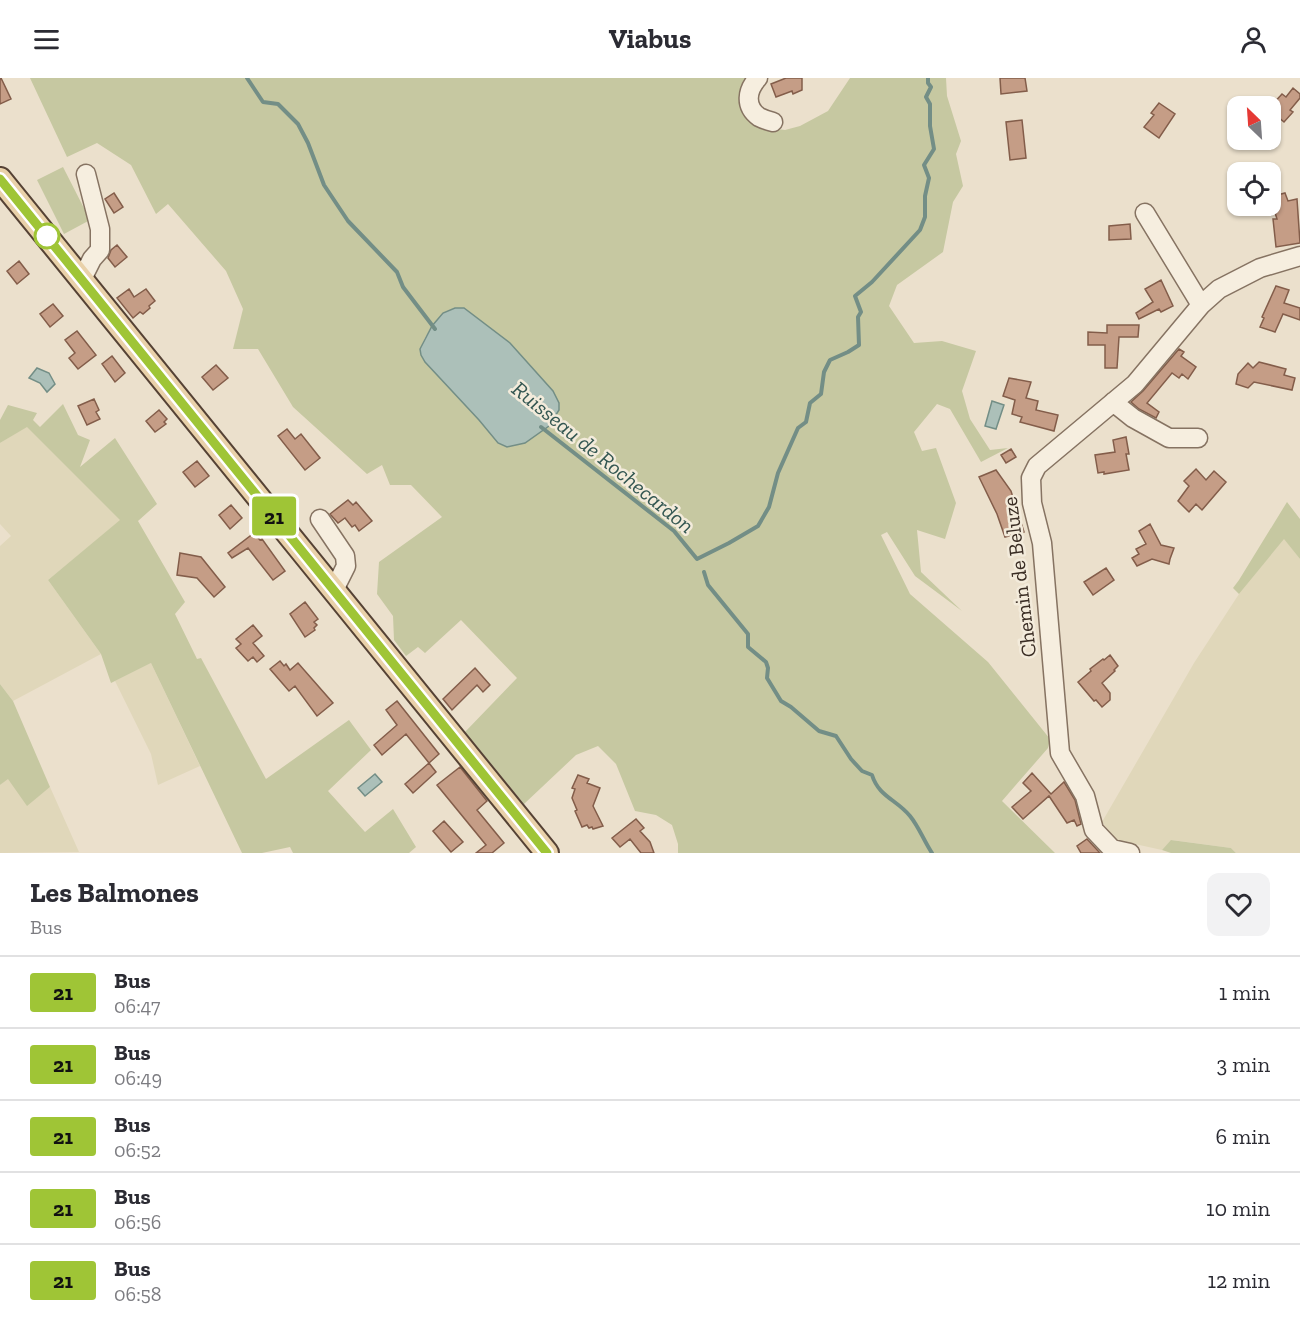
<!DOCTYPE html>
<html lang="fr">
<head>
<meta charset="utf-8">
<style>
  body { margin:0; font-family:"Zilla Slab",serif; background:#f2f2f3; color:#2b2b33; height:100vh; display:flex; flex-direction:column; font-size:22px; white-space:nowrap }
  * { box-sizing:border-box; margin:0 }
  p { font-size:20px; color:#7c7c81 }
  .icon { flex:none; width:33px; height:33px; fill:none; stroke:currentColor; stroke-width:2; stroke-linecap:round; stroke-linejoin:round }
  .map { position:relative; height:775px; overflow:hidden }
  .panel { display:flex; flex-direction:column; background:#fff; flex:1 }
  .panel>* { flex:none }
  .badge { padding:0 12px; border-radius:4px; font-size:21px; line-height:39px }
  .needle { width:39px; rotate:335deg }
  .fabs { position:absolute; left:1227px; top:18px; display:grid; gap:12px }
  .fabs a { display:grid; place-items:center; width:54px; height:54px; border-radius:12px; background:#fff; box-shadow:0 2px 4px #0004; font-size:30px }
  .map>.badge { position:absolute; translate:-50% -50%; box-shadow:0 0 0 3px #fff }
  .round { display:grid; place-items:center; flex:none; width:63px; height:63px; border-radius:12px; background:#f2f2f3 }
  .summary { display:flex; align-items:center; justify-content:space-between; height:102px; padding:0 30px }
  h1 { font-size:28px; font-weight:800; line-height:45px }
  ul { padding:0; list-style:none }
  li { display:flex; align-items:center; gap:18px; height:72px; padding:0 30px; border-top:2px solid #e1e1e2 }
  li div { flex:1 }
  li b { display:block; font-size:22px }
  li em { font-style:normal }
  li .badge { min-width:66px; font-weight:700; text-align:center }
  header { display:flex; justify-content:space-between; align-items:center; height:78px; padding:0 30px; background:#fff; font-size:27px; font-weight:800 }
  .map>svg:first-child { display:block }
</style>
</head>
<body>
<header><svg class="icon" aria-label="menu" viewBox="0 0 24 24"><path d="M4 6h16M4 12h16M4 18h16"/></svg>Viabus<svg class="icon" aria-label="person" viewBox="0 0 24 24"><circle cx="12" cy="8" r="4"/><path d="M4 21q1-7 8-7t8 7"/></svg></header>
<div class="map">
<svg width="1300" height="775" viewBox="0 0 1300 775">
  <rect width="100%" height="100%" fill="#ebe0cc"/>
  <path fill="#e0d7ba" d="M 27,348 L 121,442 L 48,502 L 101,576 L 13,623 L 0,606 L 0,468 L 11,458 L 0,446 L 0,365 Z
    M 1284,460 L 1300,481 L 1300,775 L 1236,775 L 1231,770 L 1172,762 L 1162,772 L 1117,762 L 1102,744 L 1194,585 L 1239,516 Z
    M 151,585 L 200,688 L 158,707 L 151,676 L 115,603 Z
    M 8,700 L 27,727 L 50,709 L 79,774 L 0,775 L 0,707 Z"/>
  <path fill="#c6c8a1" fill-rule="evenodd" d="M 30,0 L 750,0 L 745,7 L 769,50 L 785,52 L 800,48 L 828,33 L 850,0 L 946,0 L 947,18 L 961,63 L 956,76 L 963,108 L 953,124 L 943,174 L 897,207 L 889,228 L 914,265 L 942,263 L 976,273 L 962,313 L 970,341 L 990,372 L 1008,370 L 981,384 L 950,331 L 937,326 L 914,354 L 922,373 L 936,370 L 956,425 L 945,461 L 917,452 L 921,494 L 962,533 L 915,498 L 887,454 L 881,457 L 910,516 L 988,584 L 1050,661 L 1048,670 L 1002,723 L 1055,775 L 678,775 L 678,766 L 672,747 L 656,737 L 635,733 L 616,686 L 598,668 L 576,677 L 524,726 L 465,654 L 517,600 L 461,542 L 425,575 L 418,569 L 406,578 L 394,562 L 393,538 L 377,516 L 379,484 L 442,439 L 411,407 L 390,407 L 382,387 L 367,396 L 293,329 L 258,271 L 233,271 L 243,231 L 226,193 L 168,126 L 156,136 L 131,87 L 97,65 L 67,79 ZM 443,236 L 498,365 L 479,342 L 425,284 C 424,282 421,278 421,275 C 419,264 436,243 443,236 Z
    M 63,89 L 90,142 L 64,156 L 37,102 Z
    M 63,326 L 78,357 L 90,362 L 80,389 L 115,360 L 157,426 L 138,443 L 185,524 L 175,536 L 197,581 L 201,580 L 266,701 L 349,642 L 371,672 L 328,713 L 365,754 L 393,731 L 416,769 L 409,775 L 293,775 L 290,769 L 262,775 L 242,775 L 151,585 L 111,605 L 101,576 L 48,502 L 120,442 L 27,349 L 0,365 L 0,342 L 8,327 L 37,335 L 33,342 L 40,349 Z
    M 1287,424 L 1300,441 L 1300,481 L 1284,461 L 1239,516 L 1233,510 L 1239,502 Z
    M 0,606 L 13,623 L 50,709 L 27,728 L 8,701 L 0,707 Z
    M 1171,762 L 1231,770 L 1236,775 L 1171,775 L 1162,772 Z"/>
  <path fill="#acc0b9" stroke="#738e86" stroke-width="1.5" d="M 455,230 L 464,230 L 510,265 L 553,313 L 559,325 L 559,332 L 549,348 L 525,365 L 507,369 L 498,365 L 479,342 L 425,284 L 421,277 L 420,271 L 432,248 L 443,235 Z
    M 37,290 L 49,295 L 55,306 L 47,314 L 40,305 L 29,300 Z
    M 992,323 L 1004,327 L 996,351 L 985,348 Z
    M 375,696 L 382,704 L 365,718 L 358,710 Z"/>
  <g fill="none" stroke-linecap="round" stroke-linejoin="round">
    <path stroke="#738e86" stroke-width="4" d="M 247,0 L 263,24 L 278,26 L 298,46 L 308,65 L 324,107 L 348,143 L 397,194 L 403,209 L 435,251
      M 541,349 L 674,453 L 697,481 L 729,465 L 758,448 L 769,429 L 778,395 L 798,350 L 806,344 L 810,325 L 821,316 L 824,294 L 830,282 L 848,274 L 859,267 L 858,239 L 861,234 L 855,218 L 872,204 L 920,152 L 925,139 L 925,118 L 929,100 L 924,87 L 934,71 L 930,48 L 930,26 L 926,19 L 931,9 L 928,5 L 928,0
      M 704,494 L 708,507 L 748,556 L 748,569 L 766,584 L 768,590 L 767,600 L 781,623 L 791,629 L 819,653 L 836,658 L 851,681 L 862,693 L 872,697 C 879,719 896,721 910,738 C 919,749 924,763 932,775"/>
  </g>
  <path fill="#c59d86" stroke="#835d4a" stroke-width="1.5" d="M 0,0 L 1,0 L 11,21 L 0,26 Z
    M 786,0 L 802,0 L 802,12 L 793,16 L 792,13 L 776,19 L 771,6 Z
    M 1000,0 L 1025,0 L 1027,13 L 1001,16 Z
    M 1293,10 L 1300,16 L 1300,20 L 1290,32 L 1293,34 L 1284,44 L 1277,38 L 1270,47 L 1270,29 L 1282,16 L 1286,19 Z
    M 1159,25 L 1175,36 L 1159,60 L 1144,49 L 1154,37 L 1151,35 Z
    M 1022,42 L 1026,80 L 1010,82 L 1006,44 Z
    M 114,115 L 123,129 L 114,135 L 105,121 Z
    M 1285,115 L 1288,123 L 1297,121 L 1300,165 L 1276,169 L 1273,141 L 1277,141 L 1270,119 Z
    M 1130,146 L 1131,161 L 1109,162 L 1109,148 Z
    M 117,167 L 127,179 L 115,189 L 108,180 L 111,172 Z
    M 19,183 L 29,196 L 17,206 L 7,193 Z
    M 1161,202 L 1173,228 L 1161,234 L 1159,231 L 1139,241 L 1136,235 L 1153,224 L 1145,211 Z
    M 1276,208 L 1289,212 L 1284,225 L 1300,230 L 1300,242 L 1283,236 L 1275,254 L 1260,249 L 1264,240 L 1262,239 Z
    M 129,211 L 134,219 L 146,211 L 155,223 L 149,228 L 150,230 L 143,236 L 140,234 L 133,240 L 117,220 Z
    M 53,226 L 63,238 L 50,249 L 40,236 Z
    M 1107,247 L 1139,247 L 1138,259 L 1119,259 L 1117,290 L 1105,290 L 1105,267 L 1088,267 L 1088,254 L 1107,255 Z
    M 77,253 L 96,277 L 78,291 L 69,280 L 75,275 L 65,262 Z
    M 1179,271 L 1184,274 L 1181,278 L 1196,289 L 1188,301 L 1182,296 L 1179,300 L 1172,295 L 1147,325 L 1159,334 L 1156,340 L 1139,331 L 1131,324 L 1143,313 Z
    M 112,278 L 125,295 L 115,304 L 102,286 Z
    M 1259,284 L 1286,291 L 1284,297 L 1295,300 L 1292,312 L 1254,304 L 1248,310 L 1236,306 L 1238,296 L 1248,285 L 1253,290 Z
    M 216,287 L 228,300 L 213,312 L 202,299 Z
    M 1009,300 L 1031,304 L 1026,320 L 1038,323 L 1036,332 L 1058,337 L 1054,353 L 1020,344 L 1022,339 L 1012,336 L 1015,322 L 1003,318 Z
    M 94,321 L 99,332 L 96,334 L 100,341 L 87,347 L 78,328 Z
    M 159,332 L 167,341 L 164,344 L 166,346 L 155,354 L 146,343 Z
    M 287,351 L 295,361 L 301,356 L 320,380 L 305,392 L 278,358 Z
    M 1126,359 L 1129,376 L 1126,376 L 1129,392 L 1104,396 L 1104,394 L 1098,395 L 1095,377 L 1115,374 L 1113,362 Z
    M 1011,371 L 1016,379 L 1006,385 L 1001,377 Z
    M 197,383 L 209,398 L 195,409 L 183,394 Z
    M 1196,391 L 1206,402 L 1214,393 L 1226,404 L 1202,432 L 1196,426 L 1189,434 L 1178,423 L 1189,408 L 1184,403 Z
    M 996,392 L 1011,413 L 1024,454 L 1005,459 L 997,436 L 979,399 Z
    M 348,422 L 353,427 L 356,424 L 372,443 L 359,453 L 355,447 L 352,449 L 345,440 L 338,445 L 330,436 Z
    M 231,427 L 242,440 L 230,451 L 219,437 Z
    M 1150,446 L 1161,467 L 1174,470 L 1170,481 L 1169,486 L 1152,481 L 1137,488 L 1132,480 L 1139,476 L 1136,471 L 1146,466 L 1139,453 Z
    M 254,455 L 260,462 L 262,461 L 285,493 L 273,502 L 248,470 L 232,480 L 228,475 Z
    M 180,475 L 201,479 L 225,509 L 214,519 L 197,500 L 177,497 Z
    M 1106,490 L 1114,502 L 1093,517 L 1084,504 Z
    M 305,524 L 318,541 L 314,544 L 317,547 L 314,550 L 315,552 L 305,559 L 290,536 Z
    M 253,547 L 262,558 L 253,565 L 264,578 L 257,584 L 253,579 L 248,583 L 236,570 L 241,566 L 236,561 Z
    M 1110,577 L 1118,588 L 1114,592 L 1115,593 L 1102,605 L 1110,615 L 1110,622 L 1102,629 L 1096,622 L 1094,623 L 1078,604 L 1091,593 L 1090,591 L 1103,581 L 1104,582 Z
    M 280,583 L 284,588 L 286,586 L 290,592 L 298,585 L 333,625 L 317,638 L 295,608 L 289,613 L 270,591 Z
    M 475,590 L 490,607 L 483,614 L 477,607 L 452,632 L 443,621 Z
    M 397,623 L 439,676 L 429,685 L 436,694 L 413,715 L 405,706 L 429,685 L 406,656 L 382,677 L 374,667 L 397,647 L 386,632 Z
    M 460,689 L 487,723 L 477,732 L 504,765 L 492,775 L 476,775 L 486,767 L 437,707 Z
    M 1032,695 L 1051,716 L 1064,704 L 1075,722 L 1081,746 L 1077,748 L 1074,742 L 1067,745 L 1049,718 L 1023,741 L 1012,729 L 1031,713 L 1023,705 Z
    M 578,697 L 589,701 L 587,705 L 600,710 L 593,728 L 603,748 L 593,751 L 592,749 L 589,750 L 587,747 L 582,749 L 575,733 L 577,732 L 572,720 L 575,711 L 572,710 Z
    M 636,741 L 644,750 L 640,753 L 650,764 L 654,775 L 641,775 L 630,761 L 620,769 L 612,760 Z
    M 444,743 L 463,764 L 451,774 L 433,753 Z
    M 1087,761 L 1100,775 L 1081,775 L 1077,768 Z"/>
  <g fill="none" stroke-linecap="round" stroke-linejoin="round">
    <defs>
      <path id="minor" d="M 758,0 C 747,12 744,28 759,39 C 763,41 769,43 773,44
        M 1145,135 L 1201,227
        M 82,201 L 92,181 L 100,172 L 100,151 L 86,96
        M 1113,324 L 1133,340 L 1169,360 L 1198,360
        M 320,441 L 345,478 L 346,488 L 334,512
        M 1130,775 L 1112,771 L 1094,752 L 1085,718 L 1060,675 L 1042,465 L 1032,425 L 1031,400 L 1037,388 L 1135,306 L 1201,227 L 1219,211 L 1260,190 L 1300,178"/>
      <path id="major" d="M 0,101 L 547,775"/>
    </defs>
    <use href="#minor" stroke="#867362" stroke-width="21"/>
    <use href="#major" stroke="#554235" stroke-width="26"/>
    <use href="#minor" stroke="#f6eedf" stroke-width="18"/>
    <use href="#major" stroke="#e9d1a9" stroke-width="22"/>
  </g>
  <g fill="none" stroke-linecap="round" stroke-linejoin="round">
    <defs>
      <path id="line" d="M 0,101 L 547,775"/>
    </defs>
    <use href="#line" stroke="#fff" stroke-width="14"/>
    <use href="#line" stroke="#9fc536" stroke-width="9"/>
  </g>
  <circle fill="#fff" stroke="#9fc536" stroke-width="3" cx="47" cy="158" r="12"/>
  <g text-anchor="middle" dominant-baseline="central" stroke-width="5" stroke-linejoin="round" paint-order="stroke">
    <g font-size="21" fill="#392c23" stroke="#f3ebdb">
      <text transform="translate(1019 499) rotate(-97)">Chemin de Beluze</text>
    </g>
    <g font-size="22" font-style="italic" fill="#345752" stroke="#f3ebdb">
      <text transform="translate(603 379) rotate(39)">Ruisseau de Rochecardon</text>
    </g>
  </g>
</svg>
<div class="fabs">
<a><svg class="needle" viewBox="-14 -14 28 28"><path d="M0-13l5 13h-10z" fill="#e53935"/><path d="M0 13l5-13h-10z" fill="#7c7c81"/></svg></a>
<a><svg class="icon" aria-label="locate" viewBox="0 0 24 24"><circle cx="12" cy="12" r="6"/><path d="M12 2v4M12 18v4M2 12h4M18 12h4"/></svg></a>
</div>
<b class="badge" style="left:274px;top:438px;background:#9fc536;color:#111">21</b>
</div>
<section class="panel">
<div class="summary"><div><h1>Les Balmones</h1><p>Bus</p></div><a class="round"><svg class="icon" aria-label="heart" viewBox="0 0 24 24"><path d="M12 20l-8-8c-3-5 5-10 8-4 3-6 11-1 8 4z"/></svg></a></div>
<ul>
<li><span class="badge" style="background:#9fc536;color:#111">21</span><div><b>Bus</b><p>06:47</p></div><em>1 min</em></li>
<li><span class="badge" style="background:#9fc536;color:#111">21</span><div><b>Bus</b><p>06:49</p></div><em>3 min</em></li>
<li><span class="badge" style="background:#9fc536;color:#111">21</span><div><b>Bus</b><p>06:52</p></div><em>6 min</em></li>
<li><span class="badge" style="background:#9fc536;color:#111">21</span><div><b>Bus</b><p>06:56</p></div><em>10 min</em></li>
<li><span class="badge" style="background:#9fc536;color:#111">21</span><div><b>Bus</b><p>06:58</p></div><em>12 min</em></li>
</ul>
</section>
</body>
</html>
